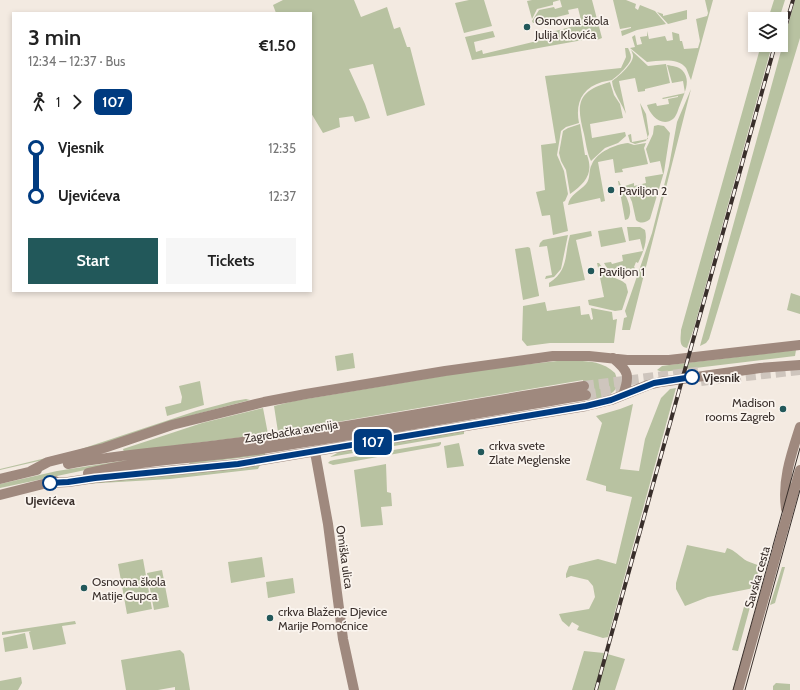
<!DOCTYPE html>
<html lang="en">
<head>
<meta charset="utf-8">
<style>
  body { margin:0; font-family:Cabin,sans-serif; background:#f6f6f6; color:#222; height:100vh; display:flex; flex-direction:column; font-size:15px; white-space:nowrap }
  * { box-sizing:border-box; margin:0 }
  p { font-size:13px; color:#767676 }
  .icon { flex:none; width:22px; height:22px; fill:none; stroke:currentColor; stroke-width:2; stroke-linecap:round; stroke-linejoin:round }
  .map { position:relative; flex:1; overflow:hidden }
  .sheet { position:absolute; left:12px; top:12px; width:300px; height:280px; display:flex; flex-direction:column; background:#fff; border-radius:0px; box-shadow:0 2px 6px #0003 }
  .sheet>* { flex:none }
  .badge { padding:0 8px; border-radius:6px; font-size:14px; line-height:26px }
  .buttons { position:absolute; left:748px; top:12px; display:grid; gap:8px }
  .buttons a { display:grid; place-items:center; width:40px; height:40px; border-radius:0px; background:#fff; box-shadow:0 2px 6px #0003; font-size:20px }
  .map>.badge { position:absolute; translate:-50% -50%; box-shadow:0 0 0 2px #fff }
  .legs { display:flex; align-items:center; gap:6px; height:44px; padding:0 16px; font-size:13px }
  .legs p { margin-inline-start:auto }
  .overview { display:flex; align-items:center; justify-content:space-between; height:68px; padding:0 16px }
  h1 { font-size:22px; font-weight:600; line-height:30px }
  .button { display:flex; gap:8px; margin-top:auto; padding:8px 16px }
  .button a { flex:1; height:46px; border-radius:0px; background:#22585a; color:#fff; font-size:16px; font-weight:600; line-height:46px; text-align:center }
  .button a+a { background:#f6f6f6; color:#222 }
  ul { padding:0 16px; list-style:none }
  li { display:flex; align-items:center; gap:14px; height:48px; font-size:15px }
  li i { display:grid; place-items:center; width:6px; height:100%; margin:0 5px; background:currentColor }
  li i::after { content:''; width:10px; height:10px; margin:-5px; border:3px solid; border-radius:50%; background:#fff }
  li p { margin-inline-start:auto }
  li:first-child i { background:linear-gradient(#0000 50%,currentColor 0) }
  li:last-child i { background:linear-gradient(currentColor 50%,#0000 0) }
  .map>svg:first-child { display:block }
</style>
</head>
<body>
<div class="map">
<svg width="800" height="690" viewBox="0 0 800 690">
  <rect width="100%" height="100%" fill="#f3eae1"/>
  <path fill="#b8c2a1" d="M 283,0 L 354,0 L 361,17 L 387,7 L 394,29 L 400,27 L 407,47 L 410,47 L 425,105 L 387,116 L 373,64 L 349,69 L 365,104 L 370,118 L 355,122 L 353,116 L 339,118 L 340,127 L 323,133 L 311,113 L 311,13 L 276,13 L 273,5 Z
    M 469,0 L 484,0 L 492,26 L 464,33 L 455,3 Z
    M 532,0 L 592,0 L 602,38 L 597,40 L 594,38 L 472,60 L 465,37 L 493,31 L 495,37 L 474,42 L 476,52 L 482,50 L 483,54 L 537,41 L 536,36 L 582,24 L 578,8 L 568,10 L 569,14 L 533,23 L 532,21 L 539,10 L 554,7 L 555,9 L 562,7 L 560,0 L 553,2 L 553,5 L 537,9 L 532,19 L 527,1 Z
    M 613,0 L 626,0 L 636,4 L 635,8 L 638,10 L 640,5 L 655,11 L 666,24 L 637,30 L 622,36 L 621,31 L 631,28 L 631,27 L 620,29 Z
    M 705,0 L 713,0 L 691,80 C 689,76 688,72 686,68 C 678,57 658,61 647,62 L 630,48 L 635,47 L 632,37 L 635,35 L 637,45 L 642,44 L 640,37 L 647,36 L 647,31 L 649,39 L 665,36 L 667,41 L 673,40 L 672,32 L 679,34 L 680,41 L 682,41 L 684,49 L 698,48 L 700,41 L 696,19 L 707,16 L 708,13 Z
    M 774,0 L 785,0 L 779,19 L 768,19 Z
    M 795,0 L 800,0 L 800,38 L 709,339 L 706,343 L 700,346 Z
    M 687,10 L 687,19 L 668,24 L 657,12 L 663,14 L 663,16 Z
    M 761,45 L 772,45 L 694,328 L 687,348 C 678,347 681,337 681,330 Z
    M 625,48 L 628,48 C 629,50 631,54 631,57 C 632,63 617,77 612,80 C 609,81 605,81 602,82 C 582,88 575,103 579,123 L 566,127 L 561,131 L 557,155 L 564,171 L 568,194 L 565,201 L 563,202 L 568,231 L 553,235 L 550,215 L 542,216 L 536,192 L 545,190 L 541,145 L 556,143 L 545,76 L 621,68 L 626,57 Z
    M 631,50 L 648,66 L 666,64 L 670,83 L 645,89 L 645,91 L 638,92 L 635,78 L 619,81 L 626,114 C 622,103 613,93 612,81 C 618,77 633,64 633,56 C 633,54 632,52 631,50 Z
    M 667,65 C 672,66 678,66 682,70 C 692,80 684,94 680,105 C 678,109 677,116 673,119 C 662,128 650,115 647,105 L 656,103 L 657,106 L 669,104 L 668,99 L 678,97 L 678,96 L 663,99 L 662,98 L 685,93 L 683,81 L 672,83 Z
    M 610,82 L 614,95 L 620,104 L 623,118 L 590,124 L 592,138 L 625,132 L 626,136 L 618,143 L 605,148 L 591,161 C 587,153 586,143 584,134 C 576,104 577,91 610,82 Z
    M 691,89 L 630,330 L 622,330 L 624,318 L 627,317 L 625,311 L 652,233 L 669,166 L 677,122 Z
    M 640,103 L 646,114 L 649,134 L 646,141 L 635,144 L 630,142 L 628,135 L 631,134 L 632,142 L 648,139 Z
    M 580,124 L 585,155 L 587,155 C 594,174 585,183 570,194 L 566,170 L 561,161 L 559,153 L 563,131 L 568,128 Z
    M 658,125 L 664,126 L 670,133 L 664,172 L 650,219 C 646,223 640,224 636,220 L 632,202 L 625,186 L 634,183 L 634,186 L 646,183 L 645,177 L 663,174 L 660,161 L 650,163 L 646,149 L 653,134 L 654,126 Z
    M 628,143 L 634,145 L 646,143 L 644,148 L 648,164 L 622,169 L 623,172 L 615,173 L 613,159 L 598,162 L 605,201 L 601,202 L 600,198 L 568,205 C 570,194 579,192 586,184 C 591,178 588,171 592,164 C 597,152 616,144 628,143 Z
    M 619,181 C 623,192 635,208 628,219 L 625,220 L 618,181 Z
    M 622,227 L 626,242 L 601,247 L 598,231 Z
    M 627,227 L 640,227 L 645,230 C 648,241 643,253 638,263 L 636,262 L 634,267 L 635,268 C 628,283 610,275 604,263 L 611,262 L 612,264 L 623,261 L 622,255 L 643,251 L 640,239 L 629,241 Z
    M 591,231 L 592,236 L 576,240 L 585,280 L 549,287 L 549,283 C 569,270 564,256 570,235 Z
    M 568,235 L 561,269 L 554,277 L 545,279 L 546,276 L 552,275 L 547,246 L 539,247 L 540,243 L 543,240 Z
    M 528,247 L 530,248 L 539,295 L 539,296 L 523,300 L 515,249 Z
    M 597,263 L 599,263 L 608,275 L 622,281 L 626,284 L 628,292 L 622,310 L 615,311 L 589,305 L 588,300 L 604,297 Z
    M 791,293 L 800,296 L 800,314 L 787,310 Z
    M 545,302 L 547,311 L 580,306 L 581,315 L 589,314 L 591,320 L 593,319 L 591,308 L 612,312 L 613,320 L 617,319 L 614,343 L 550,343 L 527,346 L 522,340 L 523,306 Z
    M 796,350 L 795,356 L 662,372 L 657,370 L 662,366 L 669,365 Z
    M 353,353 L 355,368 L 337,371 L 335,356 Z
    M 557,361 C 576,361 600,358 615,373 C 624,396 603,397 586,400 L 583,380 L 278,432 L 274,406 L 294,401 L 478,370 Z
    M 200,381 L 204,405 L 167,416 L 165,407 L 181,403 L 182,397 L 179,386 Z
    M 676,388 L 608,637 L 603,638 L 577,630 L 579,626 L 572,622 L 569,627 L 562,621 L 559,614 L 589,609 L 595,597 L 593,586 L 588,580 L 571,576 L 566,578 L 566,574 L 569,566 L 598,559 L 616,564 L 632,497 L 606,491 L 606,486 L 586,480 L 602,423 L 596,416 L 620,409 L 633,404 L 620,469 L 639,471 L 645,439 L 661,398 L 670,389 Z
    M 246,399 L 250,400 L 193,415 L 99,447 L 0,470 L 0,469 L 75,451 L 196,411 L 234,401 Z
    M 263,408 L 268,434 L 124,452 L 123,449 L 202,423 Z
    M 464,431 L 464,434 L 330,457 L 339,452 Z
    M 441,442 L 441,444 L 439,446 L 333,465 L 328,463 L 330,461 L 334,460 Z
    M 459,443 L 464,466 L 447,468 L 444,446 Z
    M 265,453 L 265,455 L 189,464 L 190,462 Z
    M 147,457 L 0,488 L 0,484 L 57,471 Z
    M 386,464 L 387,492 L 391,493 L 392,506 L 381,507 L 383,525 L 361,527 L 354,470 Z
    M 260,465 L 258,469 L 249,470 L 170,479 L 84,484 C 143,477 202,474 260,465 Z
    M 687,545 L 725,553 L 727,548 C 735,550 740,557 747,561 C 751,563 756,564 760,566 L 754,588 L 708,597 L 685,606 L 676,589 L 676,583 Z
    M 262,557 L 265,577 L 231,583 L 228,562 Z
    M 143,559 L 152,609 L 127,614 L 118,564 Z
    M 782,567 L 785,567 L 775,603 L 770,605 Z
    M 162,570 L 169,607 L 154,610 L 147,573 Z
    M 293,578 L 295,593 L 268,598 L 266,582 Z
    M 745,603 L 749,604 L 750,607 L 738,651 L 732,650 Z
    M 75,621 L 76,624 L 62,626 L 66,644 L 33,650 L 29,632 L 31,631 L 2,635 L 2,632 Z
    M 25,633 L 28,648 L 5,652 L 3,638 Z
    M 180,650 L 184,654 L 190,690 L 175,690 L 175,687 L 158,690 L 126,690 L 121,660 Z
    M 584,651 L 604,653 L 625,659 L 615,690 L 572,690 Z
    M 21,677 L 22,683 L 18,690 L 0,690 L 0,681 Z
    M 776,683 L 790,684 L 790,690 L 773,690 L 773,686 Z"/>
  <g fill="none" stroke-linecap="round" stroke-linejoin="round">
    <path stroke="#cec5bd" stroke-width="10" stroke-dasharray="10 5" stroke-linecap="butt" d="M 701,381 L 800,370
      M 584,386 L 703,371
      M 586,395 L 632,388"/>
    <path stroke="#9f897e" stroke-width="10" d="M 613,358 C 629,371 630,376 623,395
      M 315,452 L 328,524 L 343,639 L 354,690
      M 68,464 C 128,453 189,450 249,441 C 361,425 472,404 584,386
      M 31,471 L 48,462 L 104,448 L 172,425 L 264,402 L 306,394 L 445,371 L 553,356 L 589,356 L 627,360 L 669,360 L 800,345
      M 88,473 C 145,459 204,458 262,449 C 370,433 478,413 586,395
      M 0,479 L 37,470
      M 50,483 L 68,482 L 95,478 L 238,464 L 586,406 L 611,400 L 648,385 L 661,382 L 760,368 L 800,365
      M 0,495 L 55,481
      M 786,509 C 782,480 791,455 800,427
      M 738,690 L 800,470"/>
    <path stroke="#392f2b" stroke-width="1" d="M 733,690 L 800,448
      M 745,690 L 800,490"/>
    <defs>
      <path id="rail" d="M 781,42 L 793,0
        M 596,690 L 775,45"/>
    </defs>
    <use href="#rail" stroke="#392f2b" stroke-width="4"/>
    <use href="#rail" stroke="#faf4ee" stroke-width="2.5" stroke-dasharray="8" stroke-linecap="butt"/>
  </g>
  <g fill="none" stroke-linecap="round" stroke-linejoin="round">
    <defs>
      <path id="line-1" d="M 50,483 L 68,482 L 95,478 L 238,464 L 586,406 L 611,400 L 654,383 L 692,377"/>
    </defs>
    <use href="#line-1" stroke="#fff" stroke-width="9"/>
    <use href="#line-1" stroke="#003b80" stroke-width="6"/>
  </g>
  <g fill="#22585a" stroke="#faf4ee" stroke-width="1.5">
    <circle cx="527" cy="27" r="4"/>
    <circle cx="611" cy="190" r="4"/>
    <circle cx="591" cy="271" r="4"/>
    <circle cx="783" cy="409" r="4"/>
    <circle cx="481" cy="452" r="4"/>
    <circle cx="84" cy="588" r="4"/>
    <circle cx="270" cy="618" r="4"/>
  </g>
  <g fill="#fff" stroke="#003b80" stroke-width="2">
    <circle cx="692" cy="377" r="7"/>
    <circle cx="50" cy="483" r="7"/>
  </g>
  <g text-anchor="middle" dominant-baseline="central" stroke-width="3.5" stroke-linejoin="round" paint-order="stroke">
    <g font-size="12" fill="#392f2b" stroke="#faf4ee" text-anchor="start">
      <text x="535" y="20">Osnovna škola<tspan x="535" dy="14">Julija Klovića</tspan></text>
      <text x="619" y="190">Paviljon 2</text>
      <text x="599" y="271">Paviljon 1</text>
      <text x="775" y="402" text-anchor="end">Madison<tspan x="775" dy="14">rooms Zagreb</tspan></text>
      <text x="489" y="445">crkva svete<tspan x="489" dy="14">Zlate Meglenske</tspan></text>
      <text x="92" y="581">Osnovna škola<tspan x="92" dy="14">Matije Gupca</tspan></text>
      <text x="278" y="611">crkva Blažene Djevice<tspan x="278" dy="14">Marije Pomoćnice</tspan></text>
    </g>
    <g font-size="12" font-weight="bold" fill="#392f2b" stroke="#faf4ee" text-anchor="start">
      <text x="703" y="377">Vjesnik</text>
      <text x="50" y="500" text-anchor="middle">Ujevićeva</text>
    </g>
    <g font-size="12" fill="#392f2b" stroke="#faf4ee">
      <text transform="translate(291 431) rotate(-9)">Zagrebačka avenija</text>
      <text transform="translate(345 557) rotate(82)">Omiška ulica</text>
      <text transform="translate(757 577) rotate(-74)">Savska cesta</text>
    </g>
  </g>
</svg>
<div class="buttons">
<a><svg class="icon" aria-label="layers" viewBox="0 0 24 24"><path d="M12 4l9 5-9 5-9-5zM3 14l9 5 9-5"/></svg></a>
</div>
<b class="badge" style="left:373px;top:442px;background:#003b80;color:#fff">107</b>
<section class="sheet">
<div class="overview"><div><h1>3 min</h1><p>12:34 – 12:37 · Bus</p></div><b>€1.50</b></div>
<div class="legs"><svg class="icon" aria-label="walk" viewBox="0 0 24 24"><circle cx="13" cy="4" r="2"/><path d="M13 8l-2 6 4 7M11 14l-3 7M7 12l3-4h3l4 4"/></svg>1<svg class="icon" aria-label="forward" viewBox="0 0 24 24"><path d="M9 5l7 7-7 7"/></svg><b class="badge" style="background:#003b80;color:#fff">107</b></div>
<ul>
<li><i style="color:#003b80"></i><b>Vjesnik</b><p>12:35</p></li>
<li><i style="color:#003b80"></i><b>Ujevićeva</b><p>12:37</p></li>
</ul>
<div class="button"><a>Start</a><a>Tickets</a></div>
</section>
</div>
</body>
</html>
